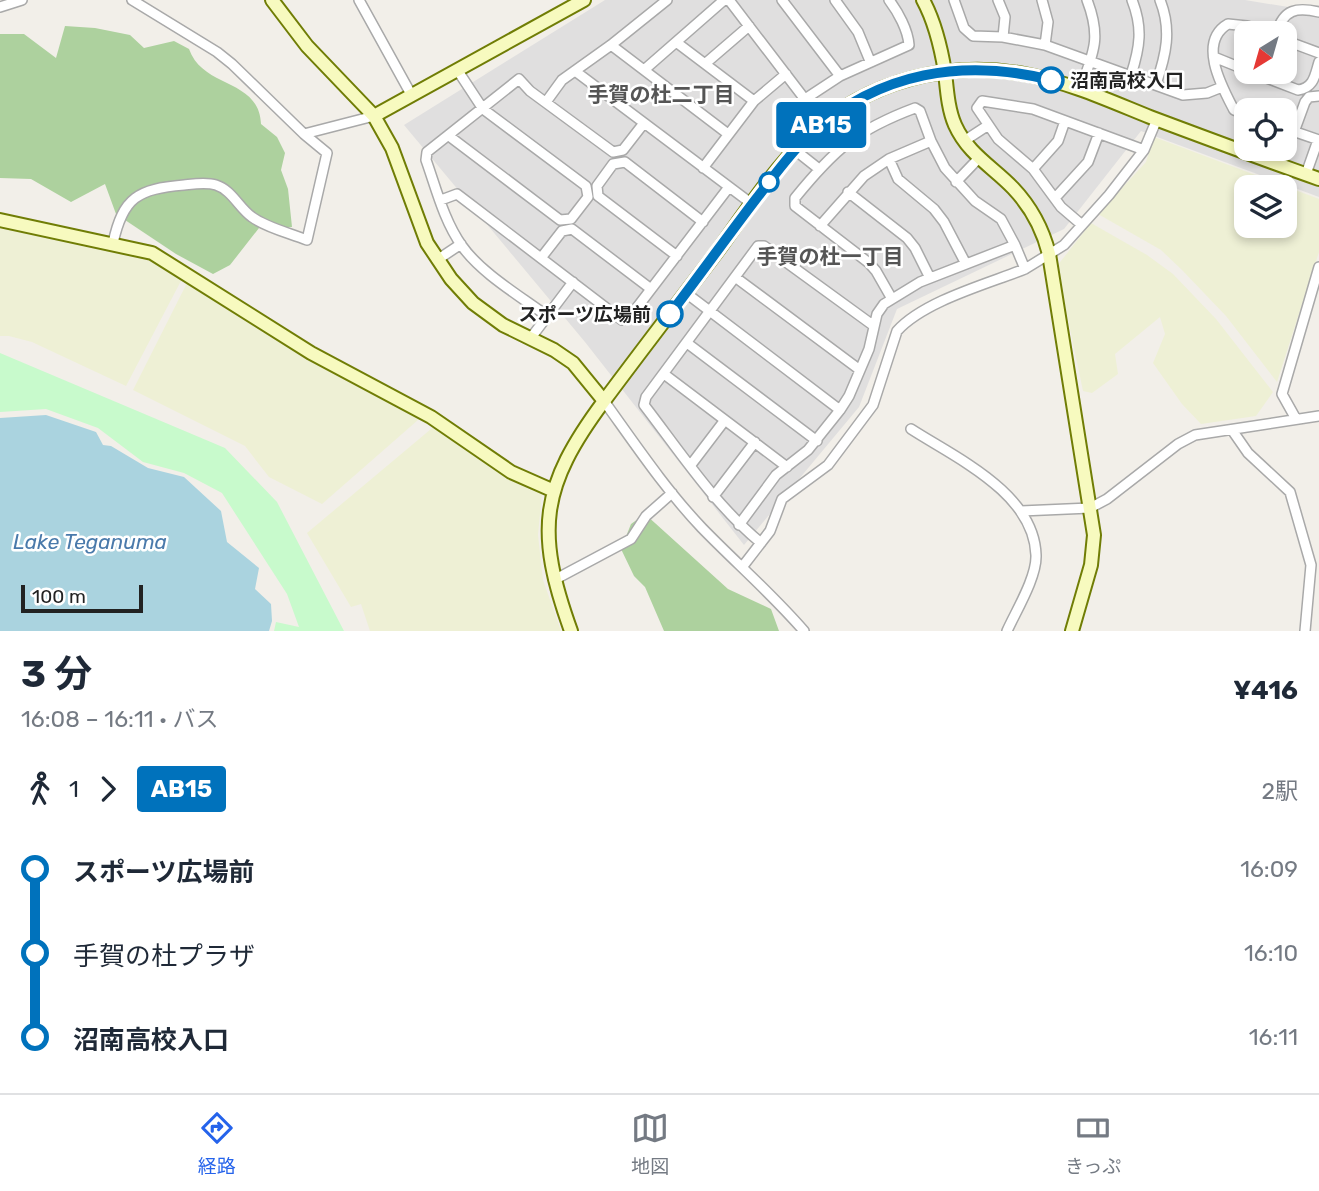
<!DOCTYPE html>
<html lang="ja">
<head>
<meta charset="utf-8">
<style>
  body { margin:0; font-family:Rubik,"Noto Sans JP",sans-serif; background:#f6f6f7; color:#1f2937; height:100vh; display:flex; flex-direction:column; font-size:26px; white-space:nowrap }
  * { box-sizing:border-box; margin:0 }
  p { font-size:23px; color:#747a83 }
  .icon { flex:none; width:38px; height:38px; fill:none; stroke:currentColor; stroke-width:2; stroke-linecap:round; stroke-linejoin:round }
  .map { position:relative; height:631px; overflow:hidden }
  .panel { display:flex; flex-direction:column; background:#fff; flex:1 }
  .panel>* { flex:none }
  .badge { padding:0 14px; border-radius:5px; font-size:24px; line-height:46px }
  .needle { width:46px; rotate:217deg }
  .fabs { position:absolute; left:1234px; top:21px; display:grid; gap:14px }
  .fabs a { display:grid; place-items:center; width:63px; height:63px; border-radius:14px; background:#fff; box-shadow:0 4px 10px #0003; font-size:35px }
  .scale { position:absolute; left:21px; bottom:18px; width:122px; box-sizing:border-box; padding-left:7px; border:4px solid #222; border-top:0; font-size:19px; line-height:24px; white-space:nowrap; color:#222; -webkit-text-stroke:5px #fff; paint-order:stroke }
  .map>.badge { position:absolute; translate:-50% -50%; box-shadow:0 0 0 4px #fff }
  .legs { display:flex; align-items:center; gap:10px; height:77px; padding:0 21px; font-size:23px }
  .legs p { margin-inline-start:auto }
  .summary { display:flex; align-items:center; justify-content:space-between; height:119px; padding:0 21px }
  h1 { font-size:38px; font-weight:700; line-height:52px }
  ul { padding:0 21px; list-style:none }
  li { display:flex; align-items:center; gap:24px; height:84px; font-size:26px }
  li i { display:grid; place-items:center; width:10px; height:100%; margin:0 9px; background:currentColor }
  li i::after { content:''; width:18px; height:18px; margin:-9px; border:5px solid; border-radius:50%; background:#fff }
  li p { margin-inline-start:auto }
  li:first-child i { background:linear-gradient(#0000 50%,currentColor 0) }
  li:last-child i { background:linear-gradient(currentColor 50%,#0000 0) }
  .dock { display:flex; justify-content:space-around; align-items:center; height:98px; border-top:2px solid #e0e1e3; background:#fff; font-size:19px; color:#747a83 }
  .dock a { display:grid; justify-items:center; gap:4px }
  .dock .selected { color:#2563eb }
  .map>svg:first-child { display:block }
</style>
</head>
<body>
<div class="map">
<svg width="1319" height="631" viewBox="0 0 1319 631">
  <rect width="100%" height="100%" fill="#f2efe9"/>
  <path fill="#e0dfdf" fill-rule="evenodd" d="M 605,0 L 1245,0 L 1319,12 L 1319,197 L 1141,131 L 1064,229 L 897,309 L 859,407 L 744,545 L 585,342 L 404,125 ZM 1246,33 L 1284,33 L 1284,72 L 1246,72 ZM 1246,110 L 1284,110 L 1284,149 L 1246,149 Z"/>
  <path fill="#eef0d5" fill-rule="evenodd" d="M 1154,137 L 1319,199 L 1319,252 L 1277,382 L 1226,316 L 1182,270 L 1161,250 L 1098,214 L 1146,162 ZM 1284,187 L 1284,226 L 1246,226 L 1246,187 Z
    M 0,223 L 147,255 L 183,277 L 126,386 L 32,342 L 9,336 L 0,336 Z
    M 1091,223 L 1147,255 L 1173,274 L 1216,319 L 1273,392 L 1256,416 L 1201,424 L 1182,404 L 1153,363 L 1165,334 L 1160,317 L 1115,354 L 1118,374 L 1092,393 L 1083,391 L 1057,266 Z
    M 189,279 L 426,413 L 322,504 L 269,477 L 245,446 L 133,390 Z
    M 437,424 L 491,465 L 542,493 L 538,535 L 543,580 L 561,631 L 370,631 L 361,604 L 351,607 L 307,533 Z"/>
  <path fill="#add19e" d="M 65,26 L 95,28 L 130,35 L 144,48 L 174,41 L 189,49 C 203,89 259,78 261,124 L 277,137 L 285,153 L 281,170 L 288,189 L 292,227 L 259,228 L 230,265 L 213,274 L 176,254 L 116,214 L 105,184 L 71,202 L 31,179 L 0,178 L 0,34 L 24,34 L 56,58 Z
    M 645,514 L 728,589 L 771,609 L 779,631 L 664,631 L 645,587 L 634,576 L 621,549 L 631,524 Z"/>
  <path fill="#c8facc" d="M 0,353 L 225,448 L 277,502 L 344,631 L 274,631 L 276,622 L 299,627 L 287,594 L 222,493 L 184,473 L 143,462 L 98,428 L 46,409 L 0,412 Z"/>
  <path fill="#aad3df" d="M 46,415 L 96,432 L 103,445 L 111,446 L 148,468 L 184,477 L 221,511 L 227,542 L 259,568 L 255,589 L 271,604 L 272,621 L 269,631 L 0,631 L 0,418 Z"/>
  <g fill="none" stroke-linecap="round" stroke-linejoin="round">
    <defs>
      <path id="street" d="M 132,0 L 217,52 L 232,64 L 304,134
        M 359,0 L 412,96
        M 729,0 L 823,123
        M 782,0 L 840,76
        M 835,0 L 858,32 L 870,61
        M 954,0 L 964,28 L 973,36 L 1003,37 L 1045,45 L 1183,95 L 1207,93 L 1222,87
        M 998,0 L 1005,17 L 1003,37
        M 1042,0 L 1048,22 L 1045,45
        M 0,7 L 22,0
        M 1277,33 C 1283,9 1297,7 1319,12
        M 1284,40 L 1319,53
        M 676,42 L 754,101
        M 611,45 L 728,134
        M 1214,57 L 1246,70
        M 706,63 L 749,26
        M 644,70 L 724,0
        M 575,71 L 752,204
        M 1251,72 L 1298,90 C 1314,88 1315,75 1319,62
        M 1131,75 C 1140,47 1143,28 1132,0
        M 1156,84 C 1166,55 1172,30 1160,0
        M 1080,90 C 1093,53 1102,39 1087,0
        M 805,99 L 840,76 L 909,45 C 908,30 898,12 889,0
        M 546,102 L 562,80 L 611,45 L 667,0
        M 1246,114 L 1234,110 C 1222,87 1197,42 1228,24 L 1247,26 L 1267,33
        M 1284,128 L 1319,140
        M 1294,132 L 1305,102 L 1309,97 L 1319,96
        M 449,136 L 560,220 L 571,219 L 588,197 L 586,186 L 483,109 L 458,71
        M 964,141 L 987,126
        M 795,150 L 819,169
        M 889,159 L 898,179 L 934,209 L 944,222 L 966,264
        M 703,168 L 754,101 L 786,74
        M 1033,169 L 1058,141 L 1065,121
        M 1306,174 L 1318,140
        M 956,182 L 978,159
        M 848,192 L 907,238 L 915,248 L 930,278
        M 1055,198 L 1088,162 L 1099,133
        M 441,200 L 457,194 L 622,320 L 629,318 L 729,187
        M 1082,225 L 1061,207 L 1033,169 L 998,139 L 977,108 L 982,101 L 1033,109 L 1144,150
        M 820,226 L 864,176 L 889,159 L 931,141
        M 113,243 C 123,197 138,189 184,185 C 194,184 206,182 216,185 C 232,190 239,208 252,217 C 267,228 290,233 307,240 L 327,153 L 304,134 L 374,116
        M 677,256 L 598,196 L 597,186 L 613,164 L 625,162 L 703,222
        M 541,258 L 562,231 L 572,229 L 651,289
        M 437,260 L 461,244
        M 735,277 L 860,370
        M 686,293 L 840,410
        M 892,299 L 876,271 L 869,263 L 795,206 L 795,198 C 834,150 856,130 915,108 L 920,111 L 931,141 L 945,168 L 975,201 L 1001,219 L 1015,245
        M 547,316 C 520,296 481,273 462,246 C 444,221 436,188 426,160 L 427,152 L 519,79 L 530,91 L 613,152 L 623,150 L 644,123
        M 530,339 L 573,282
        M 687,343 L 817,441
        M 664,374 L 787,467
        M 604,401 C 635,444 665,489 702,528 C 736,563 771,593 804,631
        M 1296,419 L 1282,394 L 1319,267
        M 911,429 C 956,458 1034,493 1036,555 C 1037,577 1016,611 1007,631
        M 1232,430 L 1248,453 L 1290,492 L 1311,565 L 1305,631
        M 690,466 L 725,420
        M 713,497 L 755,442
        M 1021,511 L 1090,508 L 1107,499 L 1178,444 L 1195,435 L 1319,416
        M 739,525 L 776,475 L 808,450 L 840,410 L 849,396 L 869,349 L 877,314 L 884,304 L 920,282 L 1015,245 L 1025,269 L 1064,245 L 1109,195 L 1144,150 L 1157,119
        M 761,543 C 714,504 681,453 644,405 L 646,397 L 758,246 L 764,246 L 874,326
        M 743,566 L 770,531 L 782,499 L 828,465 L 873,405 L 897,331 C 924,301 987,284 1025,269
        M 554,580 L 631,539 L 646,516 L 672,493"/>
      <path id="secondary" d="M 272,0 L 307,46 L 374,116 L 392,148 L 427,243 L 451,279 L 473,303 L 503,325 L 554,350 L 573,363 L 604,401
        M 923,0 C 935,22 941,48 945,72 C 947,90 948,109 955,125 C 968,154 993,167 1013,188 C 1031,207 1043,230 1049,254 L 1094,535 L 1091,565 L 1072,631
        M 374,116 L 584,0
        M 0,220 L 152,253 L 311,353 L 431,417 L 511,472 L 554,491
        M 571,631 C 535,531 540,487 604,401 C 641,351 679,302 716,253 C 745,213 773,170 808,136 C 867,80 951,59 1029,75 C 1071,83 1110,101 1150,117 C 1206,138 1262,159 1319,179"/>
    </defs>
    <use href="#street" stroke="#a9a9a9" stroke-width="12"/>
    <use href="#secondary" stroke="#707d05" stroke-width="16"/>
    <use href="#street" stroke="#fff" stroke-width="9"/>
    <use href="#secondary" stroke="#f7fabf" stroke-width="12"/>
  </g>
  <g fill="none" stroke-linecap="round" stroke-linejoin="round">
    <defs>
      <path id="line-1" d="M 670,314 C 699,276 727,237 756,199 C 774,176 790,153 811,133 C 880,72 963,58 1051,80"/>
    </defs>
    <use href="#line-1" stroke="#fff" stroke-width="16"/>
    <use href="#line-1" stroke="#0072bc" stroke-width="10"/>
  </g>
  <g fill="#fff" stroke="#0072bc" stroke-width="3.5">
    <circle cx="1051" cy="80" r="12"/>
    <circle cx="769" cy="182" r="9"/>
    <circle cx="670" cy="314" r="12"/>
  </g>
  <g text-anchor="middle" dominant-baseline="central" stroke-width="5" stroke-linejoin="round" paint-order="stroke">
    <g font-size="19" font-weight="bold" fill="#222" stroke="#fff" text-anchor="start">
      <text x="1070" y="80">沼南高校入口</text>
      <text x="651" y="314" text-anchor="end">スポーツ広場前</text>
    </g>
    <g font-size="21" font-weight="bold" fill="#555" stroke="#fff">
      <text x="661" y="94">手賀の杜二丁目</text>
      <text x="830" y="256">手賀の杜一丁目</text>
    </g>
    <g font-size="21" font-style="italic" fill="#4a7aab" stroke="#fff">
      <text x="90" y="541">Lake Teganuma</text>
    </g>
  </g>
</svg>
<div class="fabs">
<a><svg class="needle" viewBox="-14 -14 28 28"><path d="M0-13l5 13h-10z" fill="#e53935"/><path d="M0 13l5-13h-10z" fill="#747a83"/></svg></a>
<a><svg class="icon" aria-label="locate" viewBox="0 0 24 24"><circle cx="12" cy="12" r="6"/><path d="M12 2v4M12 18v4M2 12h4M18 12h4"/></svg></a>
<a><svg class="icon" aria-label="layers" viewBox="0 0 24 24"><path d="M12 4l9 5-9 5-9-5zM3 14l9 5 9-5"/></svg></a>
</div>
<div class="scale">100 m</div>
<b class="badge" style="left:821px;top:125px;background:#0072bc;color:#fff">AB15</b>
</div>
<section class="panel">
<div class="summary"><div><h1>3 分</h1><p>16:08 – 16:11 · バス</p></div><b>¥416</b></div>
<div class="legs"><svg class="icon" aria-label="walk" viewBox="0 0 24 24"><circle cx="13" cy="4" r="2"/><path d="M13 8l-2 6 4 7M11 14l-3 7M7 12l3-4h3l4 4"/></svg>1<svg class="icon" aria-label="forward" viewBox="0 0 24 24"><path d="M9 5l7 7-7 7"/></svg><b class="badge" style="background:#0072bc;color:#fff">AB15</b><p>2駅</p></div>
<ul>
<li><i style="color:#0072bc"></i><b>スポーツ広場前</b><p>16:09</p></li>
<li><i style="color:#0072bc"></i><span>手賀の杜プラザ</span><p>16:10</p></li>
<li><i style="color:#0072bc"></i><b>沼南高校入口</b><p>16:11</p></li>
</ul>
</section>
<nav class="dock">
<a class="selected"><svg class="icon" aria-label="directions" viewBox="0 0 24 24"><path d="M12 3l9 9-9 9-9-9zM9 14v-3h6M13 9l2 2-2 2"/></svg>経路</a>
<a><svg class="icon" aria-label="map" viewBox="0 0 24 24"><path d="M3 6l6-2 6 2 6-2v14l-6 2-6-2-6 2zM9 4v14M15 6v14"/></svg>地図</a>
<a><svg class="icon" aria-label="tickets" viewBox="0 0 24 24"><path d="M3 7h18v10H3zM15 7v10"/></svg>きっぷ</a>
</nav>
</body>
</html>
